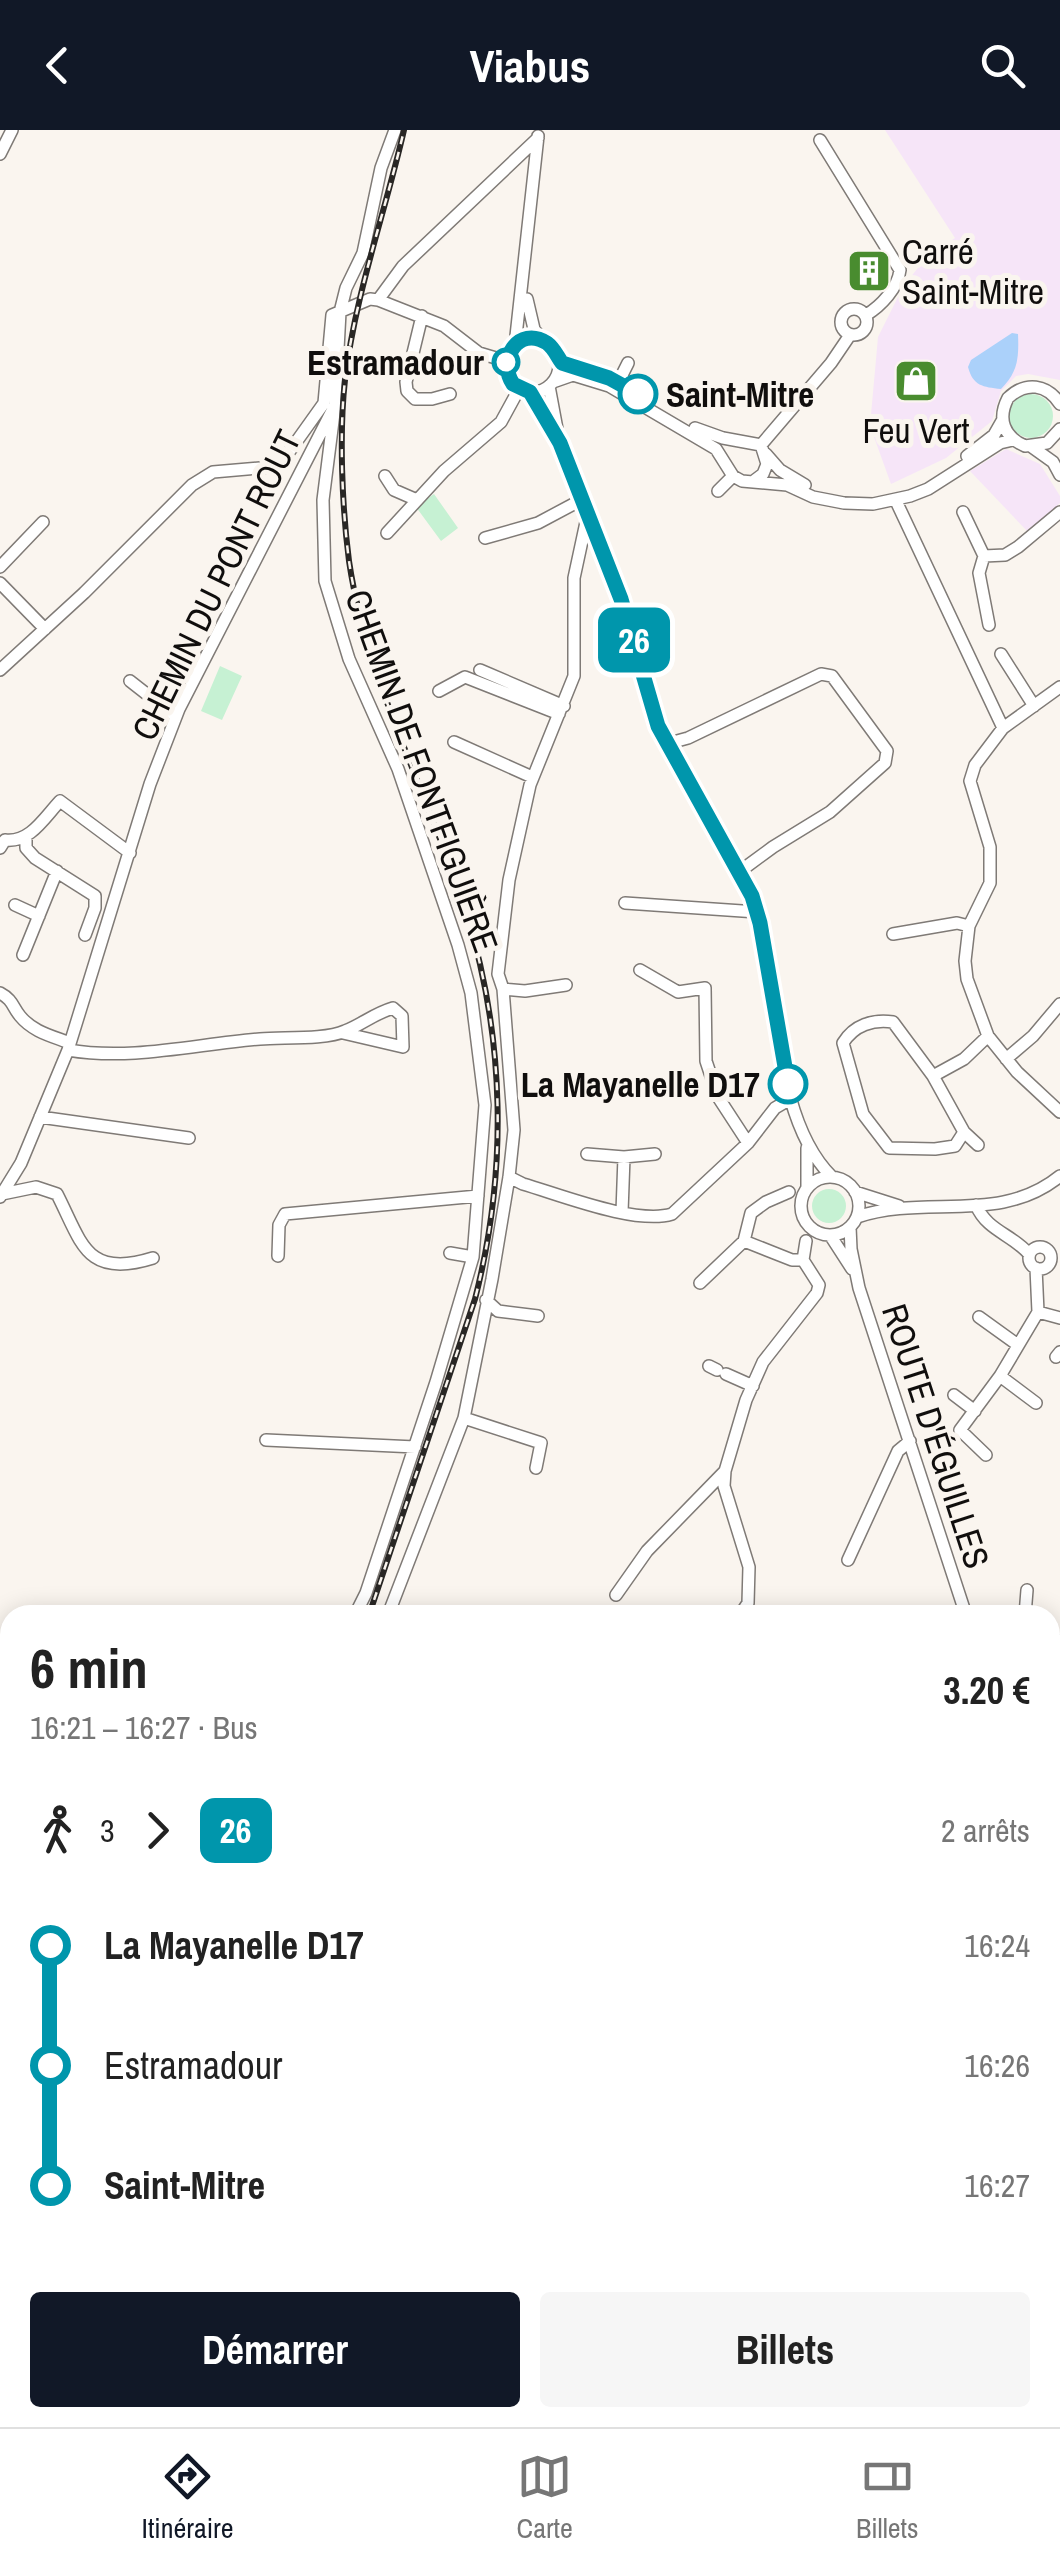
<!DOCTYPE html>
<html lang="fr">
<head>
<meta charset="utf-8">
<style>
  body { margin:0; font-family:"Archivo Narrow",sans-serif; background:#f6f6f6; color:#222; height:100vh; display:flex; flex-direction:column; font-size:38px; white-space:nowrap }
  * { box-sizing:border-box; margin:0 }
  p { font-size:32px; color:#767676 }
  .icon { flex:none; width:55px; height:55px; fill:none; stroke:currentColor; stroke-width:2; stroke-linecap:round; stroke-linejoin:round }
  .map { position:relative; flex:1; overflow:hidden }
  .panel { position:absolute; left:0px; top:1475px; width:1060px; height:822px; display:flex; flex-direction:column; background:#fff; border-radius:30px 30px 0 0; box-shadow:0 5px 25px #0003 }
  .panel>* { flex:none }
  .badge { padding:0 20px; border-radius:15px; font-size:35px; line-height:65px }
  .map>.badge { position:absolute; translate:-50% -50%; box-shadow:0 0 0 5px #fff }
  .legs { display:flex; align-items:center; gap:15px; height:110px; padding:0 30px; font-size:32px }
  .legs p { margin-inline-start:auto }
  .summary { display:flex; align-items:center; justify-content:space-between; height:170px; padding:0 30px }
  h1 { font-size:55px; font-weight:800; line-height:75px }
  .primary-button { display:flex; gap:20px; margin-top:auto; padding:20px 30px }
  .primary-button a { flex:1; height:115px; border-radius:10px; background:#111827; color:#fff; font-size:40px; font-weight:800; line-height:115px; text-align:center }
  .primary-button a+a { background:#f6f6f6; color:#222 }
  ul { padding:0 30px; list-style:none }
  li { display:flex; align-items:center; gap:35px; height:120px; font-size:38px }
  li i { display:grid; place-items:center; width:15px; height:100%; margin:0 12px; background:currentColor }
  li i::after { content:''; width:25px; height:25px; margin:-12px; border:8px solid; border-radius:50%; background:#fff }
  li p { margin-inline-start:auto }
  li:first-child i { background:linear-gradient(#0000 50%,currentColor 0) }
  li:last-child i { background:linear-gradient(currentColor 50%,#0000 0) }
  header { display:flex; justify-content:space-between; align-items:center; height:130px; padding:0 30px; background:#111827; color:#fff; font-size:45px; font-weight:800 }
  .tabs { display:flex; justify-content:space-around; align-items:center; height:140px; border-top:2px solid #e0e0e0; background:#fff; font-size:28px; color:#767676 }
  .tabs a { display:grid; justify-items:center; gap:5px }
  .tabs .active { color:#111827 }
  .map>svg:first-child { display:block }
</style>
</head>
<body>
<header><svg class="icon" aria-label="back" viewBox="0 0 24 24"><path d="M15 5l-7 7 7 7"/></svg>Viabus<svg class="icon" aria-label="search" viewBox="0 0 24 24"><circle cx="10" cy="10" r="6"/><path d="M15 15l6 6"/></svg></header>
<div class="map">
<svg width="1060" height="2297" viewBox="0 0 1060 2297">
  <rect width="100%" height="100%" fill="#faf5ef"/>
  <path fill="#f6e5f8" d="M 885,0 L 1060,0 L 1060,250 L 1028,244 L 1016,246 L 1001,261 L 992,291 L 946,328 L 891,354 L 870,296 L 878,207 L 903,157 L 924,130 L 955,108 Z
    M 1006,319 L 1040,334 L 1060,366 L 1060,373 L 1028,402 L 970,341 Z"/>
  <path fill="#c6f1d3" d="M1009 286a22 22 0 1 1 44 0a22 22 0 1 1-44 0Z
    M 434,364 L 458,398 L 441,411 L 416,377 Z
    M 220,536 L 242,546 L 222,590 L 201,581 Z
    M812 1076a17 17 0 1 1 34 0a17 17 0 1 1-34 0Z"/>
  <path fill="#abd1fa" d="M 1012,203 L 1018,204 C 1019,228 1018,242 1001,259 C 983,257 973,256 968,237 L 971,230 Z"/>
  <g fill="none" stroke-linecap="round" stroke-linejoin="round">
    <defs>
      <path id="minor" d="M 820,10 L 900,140 C 898,158 881,176 866,185
        M 0,24 L 12,0
        M 527,169 L 534,199 L 542,210
        M 378,170 L 403,136 L 538,8
        M841 192a13 13 0 1 1 26 0a13 13 0 1 1-26 0Z
        M 422,186 L 406,252 L 407,261 L 415,269 L 432,269 L 450,264
        M505 235a27 27 0 1 1 54 0a27 27 0 1 1-54 0Z
        M 515,215 L 538,6
        M 558,227 L 568,236 L 586,241
        M 553,252 L 573,245 L 609,256 L 716,319 L 733,346 L 742,351 L 787,355 L 813,367 L 844,373 L 873,374 L 910,366 L 928,359 L 1000,313 L 1013,310
        M 618,253 L 628,233
        M 549,256 L 557,299
        M 531,262 L 560,313 L 612,444 L 629,492 L 658,595 L 752,766 C 780,848 769,985 832,1047
        M 1060,274 C 1047,254 1026,251 1008,268 C 997,289 1004,307 1025,316 L 1047,313 L 1060,299
        M 335,275 L 323,370 L 325,451 L 349,529 L 398,639 L 458,815 L 471,863 L 485,975 L 473,1127 L 436,1252 L 366,1463 L 355,1485
        M 695,298 L 723,308 L 761,315 L 767,334 L 763,344 L 755,350
        M 761,315 L 831,233 L 850,205
        M 1032,317 L 1053,332 L 1060,345
        M 766,324 L 780,340 L 805,355
        M 967,326 L 994,305 L 1002,291
        M 385,346 L 394,360 L 417,370
        M 718,361 L 733,346
        M 896,371 L 1003,598
        M 963,382 L 984,426
        M 387,403 L 444,341 L 501,292 L 519,259
        M 485,408 L 538,393 L 583,369
        M 0,437 L 43,392
        M 0,453 L 45,499
        M 989,495 L 979,443 L 984,426 L 1005,425 L 1018,417 L 1060,382
        M 1001,524 L 1034,576
        M 0,540 L 84,463 L 192,355 L 213,342 L 271,337 L 289,322 L 324,273 L 332,185 L 370,169 L 378,170 L 444,196 L 479,223 L 506,231
        M 480,540 L 564,576
        M 130,551 L 176,587
        M 1060,557 L 1003,598 L 975,635 L 970,651 L 990,717 L 990,753 L 969,796 L 965,831 L 967,849 L 988,906 L 1017,942 L 1060,982
        M 439,561 L 465,547 L 559,584
        M 454,612 L 532,647
        M 666,614 L 688,608 L 821,544 L 832,546 L 887,621 L 885,633 L 830,682 L 773,717 L 739,742
        M 26,707 L 26,718 L 35,728 L 95,766 L 95,778 L 85,805
        M 0,718 L 5,710 C 30,713 44,688 60,671 L 130,723
        M 625,773 L 757,782
        M 15,775 L 39,786
        M 893,804 L 957,793 L 969,796
        M 23,825 L 57,741
        M 640,840 L 678,862 L 705,858 L 706,931 L 718,967 L 748,1013
        M 503,859 L 525,861 L 566,855
        M 0,863 C 13,870 12,876 20,886 C 33,902 52,906 70,913
        M 68,920 C 132,931 196,914 260,909 C 283,907 325,910 345,901 C 363,894 373,884 393,878 L 402,886 L 403,917 L 343,903
        M 1006,929 L 1033,906 L 1060,874
        M 933,946 L 964,929 L 988,906
        M 40,987 L 189,1008
        M 964,1002 L 955,1016 L 935,1019 L 889,1018 L 863,984 L 843,913 C 854,895 873,889 893,892 L 933,946 L 964,1002 L 978,1015
        M 587,1024 L 624,1027 L 655,1024
        M801 1076a29 29 0 1 1 58 0a29 29 0 1 1-58 0Z
        M 509,1047 L 523,1054 C 561,1065 636,1095 672,1084 L 748,1013 L 775,978 L 792,968
        M 807,1058 L 807,1018
        M 855,1062 L 899,1076
        M 2,1064 L 36,1057 L 57,1064 C 82,1113 86,1149 153,1128
        M 0,1067 L 21,1033 L 68,920 L 150,654 L 179,579 L 335,275 L 340,182 L 346,158 L 363,123 L 381,38 L 395,0
        M 976,1075 C 987,1101 1012,1104 1029,1124
        M 622,1082 L 624,1027
        M 857,1087 C 926,1064 1000,1095 1060,1046
        M 850,1097 L 851,1119 L 859,1158 L 966,1485
        M 830,1105 L 852,1139
        M 744,1111 L 792,1130 L 803,1130
        M1029 1128a11 11 0 1 1 22 0a11 11 0 1 1-22 0Z
        M 450,1123 L 473,1127
        M 278,1126 L 279,1095 L 285,1084 L 478,1066
        M 700,1153 L 744,1111 L 751,1083 L 766,1072 L 789,1062
        M 486,1170 L 498,1181 L 538,1186
        M 1038,1182 L 1060,1188
        M 979,1187 L 1018,1215
        M 1056,1227 L 1060,1222
        M 709,1236 L 717,1240
        M 726,1244 L 753,1256
        M 1000,1246 L 1036,1273
        M 954,1265 L 975,1281
        M 464,1288 L 541,1313 L 536,1338
        M 266,1310 L 415,1317
        M 986,1325 L 960,1300 L 1000,1246 L 1038,1182 L 1036,1138
        M 848,1430 L 898,1321 L 910,1311
        M 616,1465 L 647,1421 L 725,1341
        M 388,1485 L 464,1288 L 492,1149 L 509,1047 L 514,1000 L 503,859 L 498,844 L 509,750 L 530,655 L 574,546 L 574,448 L 588,383
        M 740,1485 L 748,1473 L 749,1437 L 724,1356 L 725,1341 L 746,1270 L 763,1232 L 817,1163 L 819,1155 L 803,1130 L 806,1111
        M 1025,1485 L 1027,1460
        M 1050,1519 L 1060,1511
        M 0,1606 L 10,1602
        M 1050,1672 L 1060,1680
        M 0,1742 L 10,1736
        M 1050,1834 L 1060,1820
        M 1050,2079 L 1060,2065
        M 1050,2212 L 1060,2219
        M 456,2288 L 461,2297
        M 508,2288 L 516,2297
        M 0,2297 L 10,2286
        M 842,2297 L 842,2288"/>
    </defs>
    <use href="#minor" stroke="#7f7a76" stroke-width="14"/>
    <use href="#minor" stroke="#fff" stroke-width="11"/>
    <defs>
      <path id="rail" d="M 369,1485 L 475,1169 C 508,1040 505,908 466,782 C 429,664 367,553 349,431 C 342,377 339,303 345,250 C 355,165 385,83 404,0
        M 428,2288 L 433,2297"/>
    </defs>
    <use href="#rail" stroke="#292725" stroke-width="6"/>
    <use href="#rail" stroke="#faf5ef" stroke-width="2.5" stroke-dasharray="8" stroke-linecap="butt"/>
  </g>
  <g fill="none" stroke-linecap="round" stroke-linejoin="round">
    <defs>
      <path id="line-1" d="M 638,264 L 609,248 L 562,233 C 557,226 554,218 547,213 C 518,195 497,230 513,254 L 530,262 L 560,313 L 621,469 L 658,596 L 752,766 L 760,793 L 788,954"/>
    </defs>
    <use href="#line-1" stroke="#fff" stroke-width="22"/>
    <use href="#line-1" stroke="#0096ac" stroke-width="15"/>
  </g>
  <defs>
    <symbol id="building-square" viewBox="-11 -11 22 22"><rect x="-9" y="-9" width="18" height="18" rx="4" fill="#498c2f" stroke="#faf5ef"/><path d="M-4-6H4V6H1V3H-1V6H-4ZM-2.5-4.3h1.7v1.8h-1.7ZM.8-4.3h1.7v1.8H.8ZM-2.5-1h1.7V.8h-1.7ZM.8-1h1.7V.8H.8Z" fill="#fff"/></symbol>
    <symbol id="shop-square" viewBox="-11 -11 22 22"><rect x="-9" y="-9" width="18" height="18" rx="4" fill="#498c2f" stroke="#faf5ef"/><path d="M-5-2.5h2.3a2.7 3.5 0 0 1 5.4 0H5L5.5 6h-11ZM-1.5-2.5h3a1.5 2.3 0 0 0-3 0Z" fill="#fff"/></symbol>
  </defs>
  <g fill-rule="evenodd">
    <use href="#building-square" x="844" y="116" width="50" height="50"/>
    <use href="#shop-square" x="891" y="226" width="50" height="50"/>
  </g>
  <g fill="#fff" stroke="#0096ac" stroke-width="5">
    <circle cx="506" cy="232" r="12"/>
    <circle cx="638" cy="264" r="18"/>
    <circle cx="788" cy="954" r="18"/>
  </g>
  <g text-anchor="middle" dominant-baseline="central" stroke-width="10" stroke-linejoin="round" paint-order="stroke">
    <g font-size="35" fill="#100e0d" stroke="#faf5ef" text-anchor="start">
      <text x="902" y="121">Carré<tspan x="902" dy="40">Saint-Mitre</tspan></text>
      <text x="916" y="300" text-anchor="middle">Feu Vert</text>
    </g>
    <g font-size="35" font-weight="bold" fill="#100e0d" stroke="#faf5ef" text-anchor="end">
      <text x="484" y="232">Estramadour</text>
      <text x="666" y="264" text-anchor="start">Saint-Mitre</text>
      <text x="760" y="954">La Mayanelle D17</text>
    </g>
    <g font-size="35" fill="#100e0d" stroke="#faf5ef">
      <text transform="translate(216 455) rotate(-64)">CHEMIN DU PONT ROUT</text>
      <text transform="translate(422 641) rotate(70)">CHEMIN DE FONTFIGUIÈRE</text>
      <text transform="translate(936 1306) rotate(72)">ROUTE D'ÉGUILLES</text>
    </g>
  </g>
</svg>
<b class="badge" style="left:634px;top:510px;background:#0096ac;color:#fff">26</b>
<section class="panel">
<div class="summary"><div><h1>6 min</h1><p>16:21 – 16:27 · Bus</p></div><b>3.20 €</b></div>
<div class="legs"><svg class="icon" aria-label="walk" viewBox="0 0 24 24"><circle cx="13" cy="4" r="2"/><path d="M13 8l-2 6 4 7M11 14l-3 7M7 12l3-4h3l4 4"/></svg>3<svg class="icon" aria-label="forward" viewBox="0 0 24 24"><path d="M9 5l7 7-7 7"/></svg><b class="badge" style="background:#0096ac;color:#fff">26</b><p>2 arrêts</p></div>
<ul>
<li><i style="color:#0096ac"></i><b>La Mayanelle D17</b><p>16:24</p></li>
<li><i style="color:#0096ac"></i><span>Estramadour</span><p>16:26</p></li>
<li><i style="color:#0096ac"></i><b>Saint-Mitre</b><p>16:27</p></li>
</ul>
<div class="primary-button"><a>Démarrer</a><a>Billets</a></div>
</section>
</div>
<nav class="tabs">
<a class="active"><svg class="icon" aria-label="directions" viewBox="0 0 24 24"><path d="M12 3l9 9-9 9-9-9zM9 14v-3h6M13 9l2 2-2 2"/></svg>Itinéraire</a>
<a><svg class="icon" aria-label="map" viewBox="0 0 24 24"><path d="M3 6l6-2 6 2 6-2v14l-6 2-6-2-6 2zM9 4v14M15 6v14"/></svg>Carte</a>
<a><svg class="icon" aria-label="tickets" viewBox="0 0 24 24"><path d="M3 7h18v10H3zM15 7v10"/></svg>Billets</a>
</nav>
</body>
</html>
